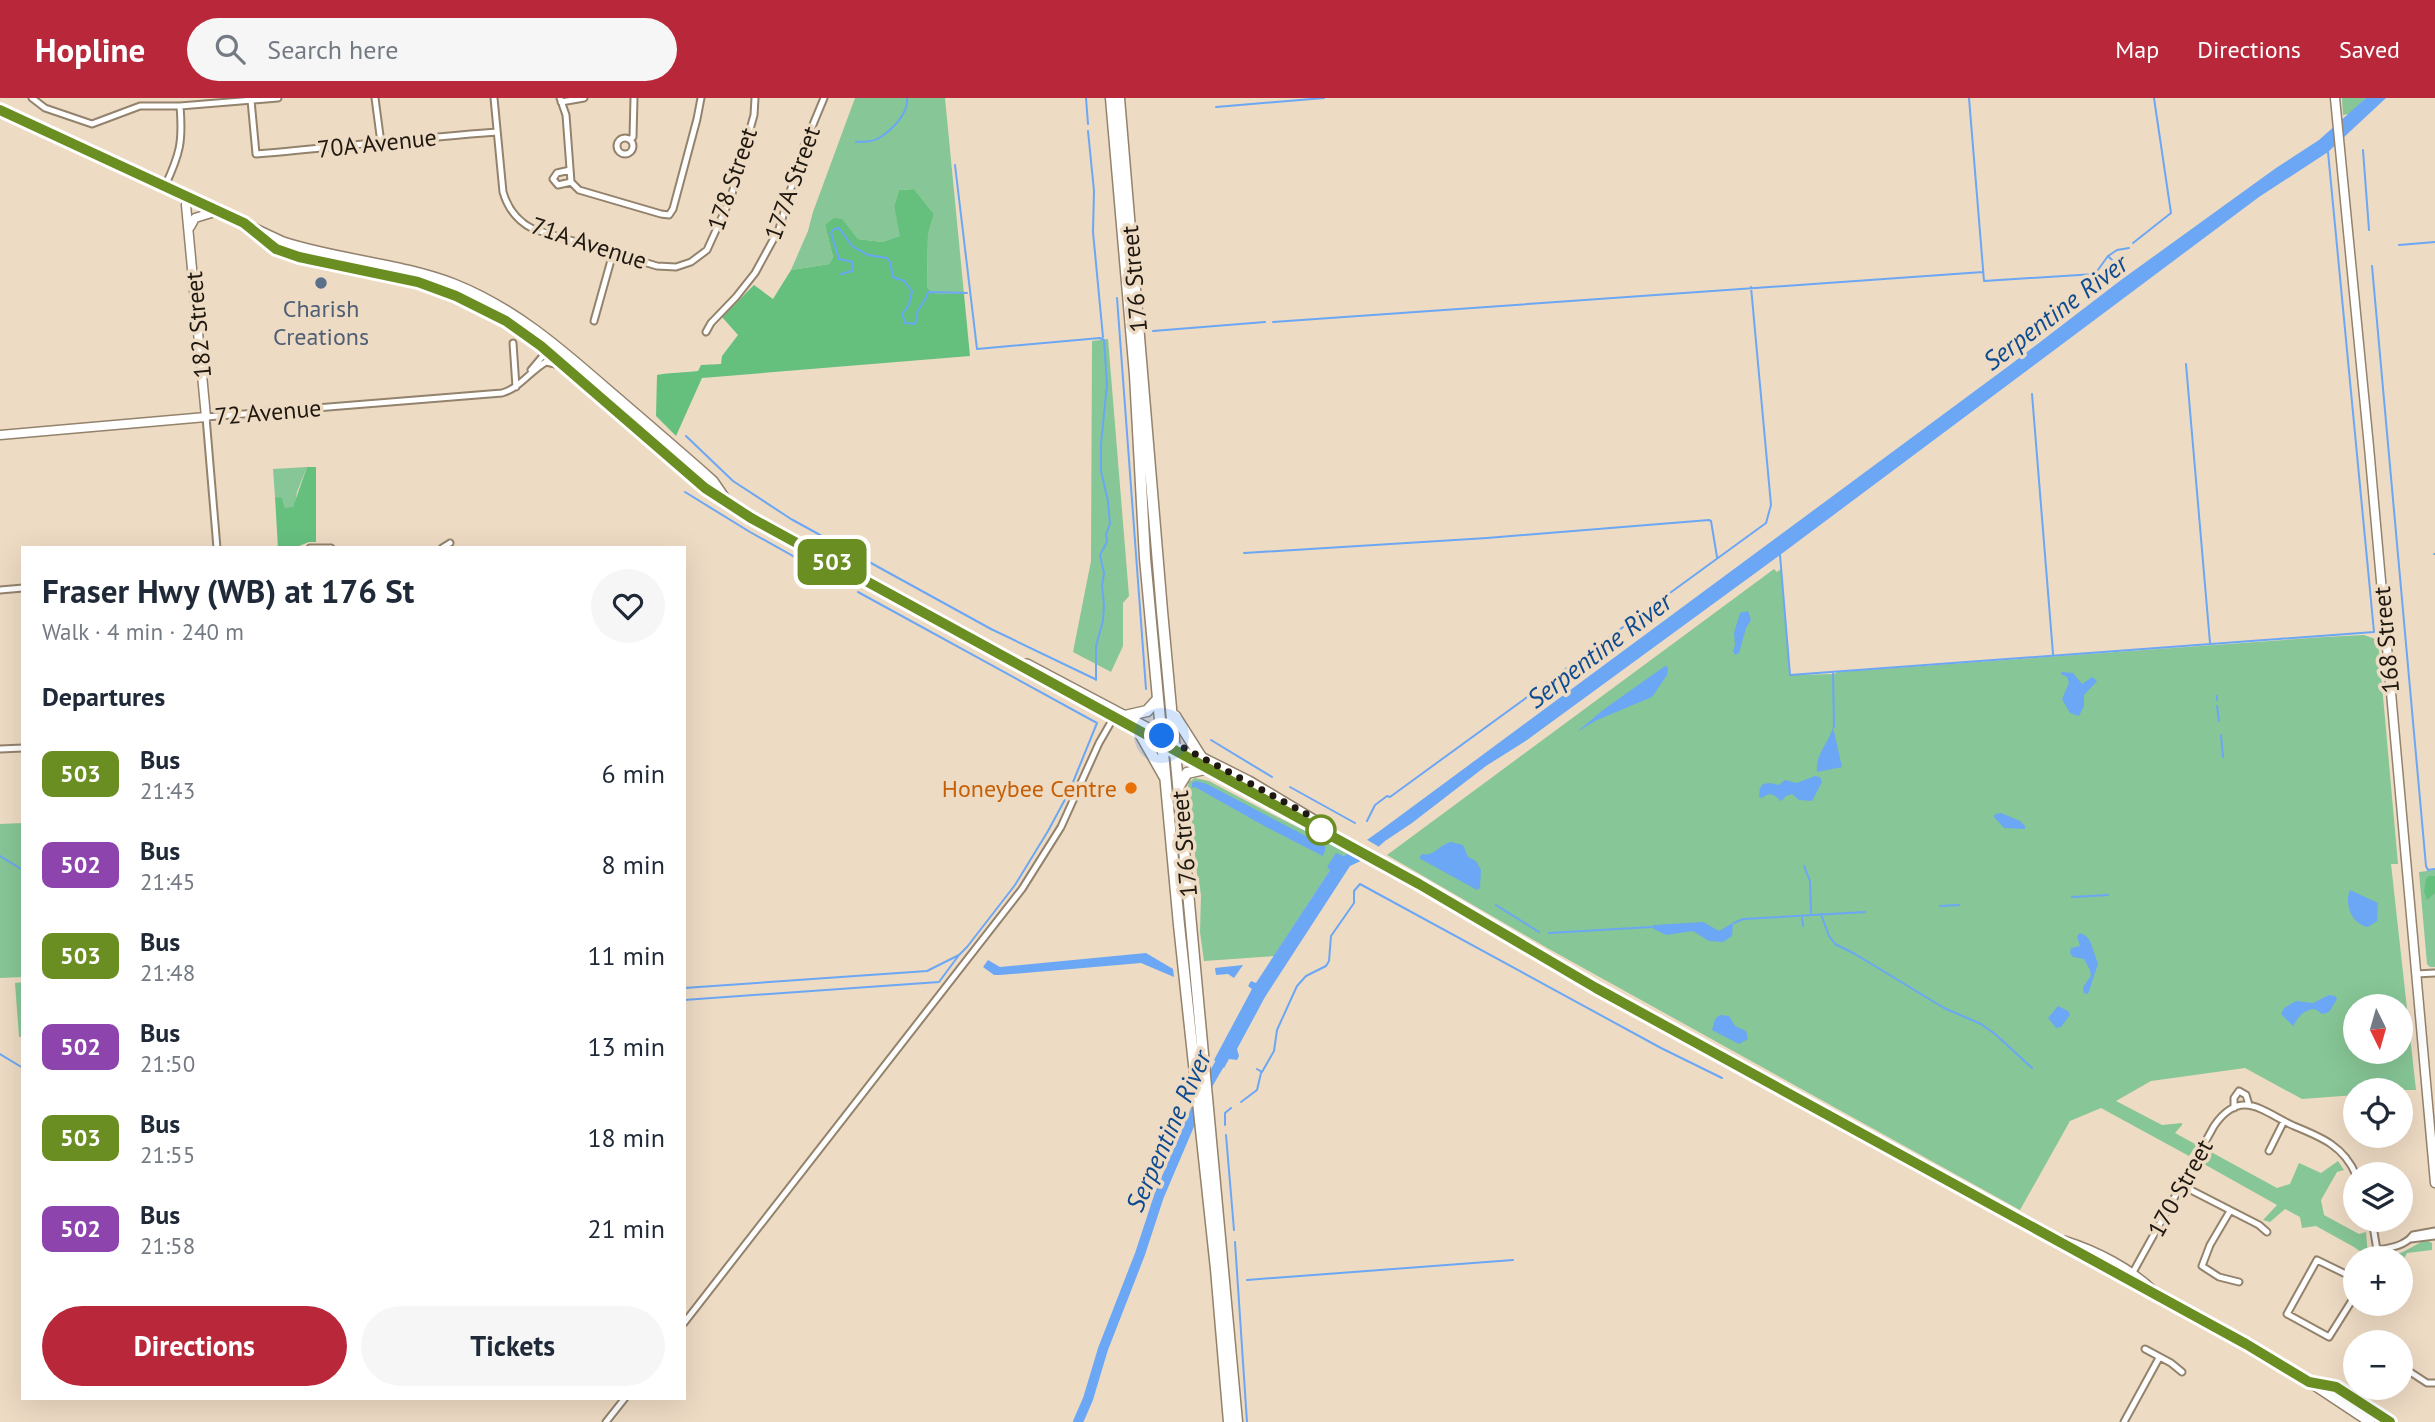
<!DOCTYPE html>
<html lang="en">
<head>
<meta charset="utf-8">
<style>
  body { margin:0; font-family:"PT Sans",sans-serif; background:#f6f6f7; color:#1f2937; height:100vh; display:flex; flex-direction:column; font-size:26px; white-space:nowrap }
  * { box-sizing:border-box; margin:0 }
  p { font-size:23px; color:#747a83 }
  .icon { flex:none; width:38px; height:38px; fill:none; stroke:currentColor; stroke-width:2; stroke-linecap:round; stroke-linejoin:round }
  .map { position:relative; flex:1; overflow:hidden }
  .sheet { position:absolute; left:21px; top:448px; width:665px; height:854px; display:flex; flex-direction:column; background:#fff; border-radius:0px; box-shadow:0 7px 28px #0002 }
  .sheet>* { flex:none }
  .badge { padding:0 14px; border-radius:10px; font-size:24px; line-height:46px }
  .needle { width:46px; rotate:175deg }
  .fabs { position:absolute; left:2343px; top:896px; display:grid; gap:14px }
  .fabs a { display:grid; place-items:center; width:70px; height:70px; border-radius:50%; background:#fff; box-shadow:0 7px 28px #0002; font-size:35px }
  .you { position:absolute; width:35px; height:35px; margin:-18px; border:5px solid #fff; border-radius:50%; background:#1a73e8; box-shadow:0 0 0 10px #1a73e833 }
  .map>.badge { position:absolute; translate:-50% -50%; box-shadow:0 0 0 4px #fff }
  h2 { padding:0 21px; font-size:26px; line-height:63px }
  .round { display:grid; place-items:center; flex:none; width:74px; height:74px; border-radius:37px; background:#f6f6f7 }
  .headline { display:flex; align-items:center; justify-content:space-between; height:119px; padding:0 21px }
  h1 { font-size:33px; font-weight:600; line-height:52px }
  .button { display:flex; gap:14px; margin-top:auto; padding:14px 21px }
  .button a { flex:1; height:80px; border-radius:42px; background:#b9283a; color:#fff; font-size:28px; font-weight:600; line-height:80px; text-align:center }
  .button a+a { background:#f6f6f7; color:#1f2937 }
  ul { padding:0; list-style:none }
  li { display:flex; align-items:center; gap:21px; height:91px; padding:0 21px }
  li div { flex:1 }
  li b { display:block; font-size:26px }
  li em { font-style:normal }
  li .badge { min-width:77px; font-weight:700; text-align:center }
  header { display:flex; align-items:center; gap:42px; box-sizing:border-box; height:98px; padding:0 35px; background:#b9283a; color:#fff }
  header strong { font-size:33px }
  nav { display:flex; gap:38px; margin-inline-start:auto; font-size:24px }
  .search { width:490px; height:63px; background:#f6f6f7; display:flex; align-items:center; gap:18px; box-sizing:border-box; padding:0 24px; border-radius:38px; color:#747a83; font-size:26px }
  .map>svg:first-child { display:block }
</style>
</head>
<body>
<header>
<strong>Hopline</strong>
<div class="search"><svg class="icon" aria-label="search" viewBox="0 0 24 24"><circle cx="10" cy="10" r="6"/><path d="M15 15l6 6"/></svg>Search here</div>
<nav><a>Map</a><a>Directions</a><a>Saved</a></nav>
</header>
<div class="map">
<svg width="2435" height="1324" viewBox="0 0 2435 1324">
  <rect width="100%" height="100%" fill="#eedbc4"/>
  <path fill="#87c696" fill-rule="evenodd" d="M 855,0 L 945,0 L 964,196 L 932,195 L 927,189 L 928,136 L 934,116 L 914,91 L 899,92 L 894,108 L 901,138 L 882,144 L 858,141 L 842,122 L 825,127 L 833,159 L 829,166 L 791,172 L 808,133 L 813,114 Z
    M 2342,0 L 2366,0 L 2349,16 L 2343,17 Z
    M 1108,241 L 1129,498 L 1123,505 L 1123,548 L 1111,574 L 1073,554 L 1091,463 L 1092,243 Z
    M 307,369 L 297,394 L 295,406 L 292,410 L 285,410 L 282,401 L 275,399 L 273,371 Z
    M 1774,471 L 1777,474 L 1781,471 L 1790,577 L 1834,576 L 1838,574 L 2325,539 L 2364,537 L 2378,542 L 2398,766 L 2391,766 L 2416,992 L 2356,992 L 2355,997 L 2302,1001 L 2245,970 L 2151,983 L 2116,1003 L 2162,1027 L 2182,1025 L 2182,1027 L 2175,1035 L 2197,1047 L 2189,1058 L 2101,1010 L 2070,1023 L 2020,1112 L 1549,851 L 1387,757 ZM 2356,908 L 2401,908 L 2401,954 L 2356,954 Z
    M 1195,680 L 1209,683 C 1255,708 1302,732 1350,754 L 1344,758 L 1337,756 L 1330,772 L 1274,858 L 1204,863 L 1200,834 L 1201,796 L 1199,795 L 1188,689 L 1189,684 Z
    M 23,725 L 23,879 L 0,880 L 0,726 Z
    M 2435,772 L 2435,869 L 2430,869 L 2427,866 L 2419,774 Z
    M 23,884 L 23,939 L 19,939 L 15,885 Z
    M 2211,1054 L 2277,1090 L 2290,1086 L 2299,1065 L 2321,1075 L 2338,1063 L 2344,1072 L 2337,1074 L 2321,1102 L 2324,1117 L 2359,1136 L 2366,1134 L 2368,1159 L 2354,1149 L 2316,1128 L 2302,1130 L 2300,1119 L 2285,1111 L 2270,1124 L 2263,1122 L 2277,1107 L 2204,1066 Z
    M 2423,1143 L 2428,1143 L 2432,1145 L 2432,1152 L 2407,1155 L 2401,1166 L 2401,1160 L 2384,1160 L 2403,1154 Z"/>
  <path fill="#65c07e" d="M 914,91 L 934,116 L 928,136 L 927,189 L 932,195 L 964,196 L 970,258 L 702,280 L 676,338 L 656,318 L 657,277 C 671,274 685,275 698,273 L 701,267 L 721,266 L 722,258 L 738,237 L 722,219 L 754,187 L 773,201 L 791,172 L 829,166 L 833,159 L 825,127 L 834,120 L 842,121 L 858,141 L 882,144 L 900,138 L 894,108 L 899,92 Z
    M 307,369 L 316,369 L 316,444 L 309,444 L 294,450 L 278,450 L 275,399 L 282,400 L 285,410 L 293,409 Z
    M 2429,778 L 2435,778 L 2435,795 L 2427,802 L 2424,793 L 2426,781 Z"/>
  <path fill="#6ba7f4" d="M 2366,0 L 2386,0 L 2328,54 L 2259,99 L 1780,457 L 1527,642 L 1486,668 L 1412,725 L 1385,743 L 1365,761 L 1350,768 L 1265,899 L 1237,951 L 1239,958 L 1237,962 L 1229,961 L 1224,970 L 1214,962 L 1252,891 L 1248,888 L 1251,883 L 1256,885 L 1330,772 L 1327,769 L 1336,755 L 1344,758 L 1381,732 L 2010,267 L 2121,182 L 2276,70 L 2319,42 Z
    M 1748,513 L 1751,522 L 1746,530 L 1739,555 L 1735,557 L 1733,553 L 1735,547 L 1734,535 L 1740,515 Z
    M 1665,568 L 1668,569 L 1667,577 L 1652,599 L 1597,622 L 1577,634 L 1603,612 Z
    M 2062,574 L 2073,575 L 2082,586 L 2092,579 L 2097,583 L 2084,597 L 2084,608 L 2079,618 L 2070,615 L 2062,601 L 2069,585 L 2067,579 L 2061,576 Z
    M 1833,629 L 1842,669 L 1817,674 C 1815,656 1829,645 1833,629 Z
    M 1815,678 L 1820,679 L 1822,684 L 1812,703 L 1799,702 L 1792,696 L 1786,698 L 1781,703 C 1774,697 1771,693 1762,700 L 1759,699 L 1760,690 L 1763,686 L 1770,685 L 1779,687 L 1785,682 L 1797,685 Z
    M 1196,683 L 1207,686 L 1321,746 L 1326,749 L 1323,758 L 1266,729 L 1195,689 L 1192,690 L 1192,685 Z
    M 2001,715 L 2020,723 L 2025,728 L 2025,731 L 2004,730 L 1994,719 L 1995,716 Z
    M 1451,744 L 1463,747 L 1468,759 L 1476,763 L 1481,772 L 1480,790 L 1477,792 L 1419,760 L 1422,756 C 1434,759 1440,746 1451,744 Z
    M 2350,792 L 2378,805 L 2377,823 L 2368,829 C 2352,826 2344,807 2350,792 Z
    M 1703,824 L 1719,833 L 1733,825 L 1732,838 L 1723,844 L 1709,843 L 1693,833 L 1666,837 L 1652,830 L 1653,827 Z
    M 2080,835 L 2086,838 L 2090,843 L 2098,866 L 2088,896 L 2084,895 L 2083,889 L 2091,878 L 2090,872 L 2084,861 L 2073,859 L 2070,855 L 2071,850 L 2080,848 L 2077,838 Z
    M 1146,855 L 1173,871 L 1174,879 L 1141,865 L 1000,877 L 994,877 L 983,869 L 988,862 L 1000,869 Z
    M 1243,867 L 1234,880 L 1228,876 L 1216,877 L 1215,870 Z
    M 2329,897 L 2335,898 L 2337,901 L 2329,914 L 2322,916 L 2315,911 C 2303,912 2299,918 2293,928 L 2281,916 L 2284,910 L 2296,903 L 2313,905 Z
    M 2058,908 L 2068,913 L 2070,917 L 2061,929 L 2056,930 L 2048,920 Z
    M 1720,917 L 1729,918 L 1735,928 L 1746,933 L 1748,941 L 1739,946 L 1712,932 L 1715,921 Z"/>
  <path fill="#eedbc4" d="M 1364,740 L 1381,750 L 1367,764 L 1347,753 Z"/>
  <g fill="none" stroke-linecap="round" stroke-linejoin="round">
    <path stroke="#6ba7f4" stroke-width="2" d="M 1086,0 L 1088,26
      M 1969,0 L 1984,183 L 2095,176 L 2108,158
      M 1216,9 L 1324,0
      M 1088,33 L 1094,93 L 1093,134 L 1103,239
      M 856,44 C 864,44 873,44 879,40 C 892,32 909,15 907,0
      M 2363,52 L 2369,132
      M 955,67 L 977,251 L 1100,240 L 1104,242 L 1107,286 L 1101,346 L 1101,373 L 1108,403 L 1110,426 L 1106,436 L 1107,444 L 1100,457 L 1104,475 L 1102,488 L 1104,507 L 1103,523 L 1096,548 L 1096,582
      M 2133,145 L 2171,115 L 2154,0
      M 2399,147 L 2435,144
      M 2112,162 L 2108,158 L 2117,152 L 2129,150
      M 2372,168 L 2426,768 L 2428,772 L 2435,771
      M 841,176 L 852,173 L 853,164 L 839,161 L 831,135 L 834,131 L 839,130 L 852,148 L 868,157 L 887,160 L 890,164 L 893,179 L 904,183 L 912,193 L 909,207 L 902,216 L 905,225 L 915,226 C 917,221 916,215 919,211 C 923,204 926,203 928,194 L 967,195
      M 1117,200 L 1146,591
      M 1273,224 L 1983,174
      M 1153,233 L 1265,224
      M 2186,266 L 2210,545
      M 2032,296 L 2053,556
      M 686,338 L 733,383 L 791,421 L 991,531 L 1095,581
      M 685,394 L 750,434 L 850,490
      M 1244,455 L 1487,440 L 1709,422 L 1711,423 L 1717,459
      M 2434,456 L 2435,456
      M 1780,457 L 1790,577 L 2374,534 L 2328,54
      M 1833,574 L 1834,629
      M 2217,602 L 2217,598
      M 2217,608 L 2219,623
      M 2221,637 L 2223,659
      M 1211,642 L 1272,679
      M 1290,689 L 1355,725
      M 1367,723 L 1375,707 L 1387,698 L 1390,699 L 1766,425 L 1771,407 L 1751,189
      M 0,758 L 23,772
      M 1804,768 L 1810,783 L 1811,815
      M 2072,799 L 2108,797
      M 1496,807 L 1539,834
      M 1940,808 L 1959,807
      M 1821,816 L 1829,838 L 1835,846 L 1855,856 L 1944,910 L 1981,926 L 1995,936 L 2032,970
      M 1802,819 L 1803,828
      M 1734,825 L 1743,821 L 1865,814
      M 1549,835 L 1651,829
      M 684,890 L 927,873 L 959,857 L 967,849 L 1015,787 L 1048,733 L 1069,694 L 1097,625 L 858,494
      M 684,902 L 939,884 L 959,857
      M 0,956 L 23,970
      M 1257,971 L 1262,974 L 1274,953 L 1277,932 L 1297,888 L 1306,878 L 1326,868 L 1329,863 L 1331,838 L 1354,805 L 1354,793 L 1360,786 L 1661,950 L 1722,980
      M 1241,1004 L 1257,992 L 1261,975
      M 1225,1027 L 1225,1015 L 1231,1010
      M 1226,1037 L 1234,1132
      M 1235,1144 L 1247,1324
      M 1247,1182 L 1513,1162"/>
    <path stroke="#6ba7f4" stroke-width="10" d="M 1205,991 L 1226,955
      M 1078,1324 L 1088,1301 L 1103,1251 L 1140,1156 L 1159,1098 L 1199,1004"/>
    <defs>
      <path id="street" d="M 32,0 L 45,10 L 92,26 L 140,8 L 180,8 L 278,0
        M 375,0 L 381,45
        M 494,0 L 503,94 C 508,111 517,123 533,131 L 657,168 L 676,169 L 691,164 L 707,152 L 731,99 L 754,17 L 755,0
        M 560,0 L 566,17 L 571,84
        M 251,2 L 256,56 C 337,49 417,40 497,34
        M 561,4 L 584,0
        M617 48a8 8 0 1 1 16 0a8 8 0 1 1-16 0Z
        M 630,42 L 633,39 L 634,0
        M 570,72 L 557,75 L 553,81 L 558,87 L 571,84
        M 571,84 L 579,92 L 661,116 L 669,117 L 673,111 L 697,21 L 701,0
        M 165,88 C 180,56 183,44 180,8
        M 594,223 L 613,155
        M 706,234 L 711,225 L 736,199 L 755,175 L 779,131 L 802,53 L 824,0
        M 513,245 L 516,289
        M 531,272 L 547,253
        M 217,450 L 206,319 L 502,295 C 520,290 530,273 546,264 L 560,267
        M 310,450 L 331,450
        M 442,450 L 450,445
        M 0,492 L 23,490
        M 0,651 L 23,650
        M 2416,876 L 2435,875
        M 2234,1010 L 2234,1000 L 2239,993 L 2246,997 L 2249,1007
        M 2269,1053 L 2284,1023
        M 2181,1087 L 2259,1127 L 2267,1134
        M 2356,1091 L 2351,1100 L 2356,1105
        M 2230,1113 L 2210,1147 L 2202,1168 L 2219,1179 L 2239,1184
        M 2372,1122 L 2377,1152 L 2375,1160
        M 2411,1141 L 2435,1138
        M 2377,1152 C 2390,1150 2405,1148 2413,1137 L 2435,1133
        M 2132,1176 L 2214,1028 C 2241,989 2263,1014 2294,1028 C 2321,1039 2344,1048 2356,1077
        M 2356,1181 L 2317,1162 L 2287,1216 L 2329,1239 L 2356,1196
        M 684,1225 L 1022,791 L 1061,729 L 1099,645 L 1114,619
        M 2145,1251 L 2171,1265 L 2182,1274
        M 2401,1268 L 2427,1285 L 2435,1285
        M 606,1324 L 625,1300
        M 2124,1324 L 2159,1260"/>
      <path id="secondary" d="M 2335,0 L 2369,349 L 2435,1085
        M 190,129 L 195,120 L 218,113
        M 0,337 L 206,319 L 186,107"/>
      <path id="primary" d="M 0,12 L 283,144 C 339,162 399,165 454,186 C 514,210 560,250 608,292 C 643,322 678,352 713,383 L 726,402
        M 244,125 L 276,151 L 299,159 L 418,184 L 456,198 L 506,223 L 541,248 L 705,390 L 751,420 L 1418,786 L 1575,878 L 2246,1246 L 2290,1271 L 2370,1324
        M 1027,566 L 1163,638
        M 1197,657 L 1249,683 L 1319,725
        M 2064,1143 C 2096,1153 2131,1171 2154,1194
        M 2315,1285 L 2336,1289 L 2390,1324"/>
      <path id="highway" d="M 1111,0 L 1135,277 L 1145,460 L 1179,827 L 1216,1171 L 1229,1324
        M 1119,0 L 1162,513 L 1237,1324
        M 1125,618 L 1147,613 L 1158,601
        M 1175,618 L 1201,659
        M 1138,632 L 1164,678
        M 1179,688 L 1187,675 L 1209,670"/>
    </defs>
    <use href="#street" stroke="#93826c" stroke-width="9"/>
    <use href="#secondary" stroke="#93826c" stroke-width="11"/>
    <use href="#primary" stroke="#93826c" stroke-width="12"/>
    <use href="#highway" stroke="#93826c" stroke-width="13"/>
    <use href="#street" stroke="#fff" stroke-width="5"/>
    <use href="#secondary" stroke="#fff" stroke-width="8"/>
    <use href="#primary" stroke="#fff" stroke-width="9"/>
    <use href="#highway" stroke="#fff" stroke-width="10"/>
  </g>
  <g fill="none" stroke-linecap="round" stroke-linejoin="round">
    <defs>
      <path id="line" d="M 0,12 L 244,125 L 276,151 L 299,159 L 418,184 L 456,198 L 506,223 L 541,248 L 705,390 L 751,420 L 1419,786 L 1596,890 L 2246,1246 L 2309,1284 L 2336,1289 L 2390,1324"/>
    </defs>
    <use href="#line" stroke="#fff" stroke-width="16"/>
    <use href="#line" stroke="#6b8e23" stroke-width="10"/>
    <path stroke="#1f1810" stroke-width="7" stroke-dasharray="0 12.6" d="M 1162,638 L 1305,715 L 1321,726 L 1321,732"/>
  </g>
  <circle fill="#5c6f8a" stroke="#eedbc4" stroke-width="2.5" cx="321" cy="185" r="7"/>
  <circle fill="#e8710a" stroke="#eedbc4" stroke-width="2.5" cx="1131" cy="690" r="7"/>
  <circle fill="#fff" stroke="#6b8e23" stroke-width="3.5" cx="1321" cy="732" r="14"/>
  <g text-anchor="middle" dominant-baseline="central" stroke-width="7" stroke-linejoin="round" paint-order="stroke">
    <g font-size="24" fill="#1f1810" stroke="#eedbc4">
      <text transform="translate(377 45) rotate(-6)">70A Avenue</text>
      <text transform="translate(732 81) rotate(-71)">178 Street</text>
      <text transform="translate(792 85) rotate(-70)">177A Street</text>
      <text transform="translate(589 145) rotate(18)">71A Avenue</text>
      <text transform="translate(1134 181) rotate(-95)">176 Street</text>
      <text transform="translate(198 227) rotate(-95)">182 Street</text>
      <text transform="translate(268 314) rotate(-5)">72 Avenue</text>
      <text transform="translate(2386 542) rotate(-95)">168 Street</text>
      <text transform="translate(1184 746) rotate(-95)">176 Street</text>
      <text transform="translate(2180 1090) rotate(-61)">170 Street</text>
    </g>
    <g font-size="24" fill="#4e5e75" stroke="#eedbc4">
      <text x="321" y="210">Charish<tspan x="321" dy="28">Creations</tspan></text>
    </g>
    <g font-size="24" fill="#c56008" stroke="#eedbc4" text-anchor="end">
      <text x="1117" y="690">Honeybee Centre</text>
    </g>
    <g font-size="26" font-style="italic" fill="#0e4a8f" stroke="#eedbc4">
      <text transform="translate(2055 214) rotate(-37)">Serpentine River</text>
      <text transform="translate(1599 552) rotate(-37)">Serpentine River</text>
      <text transform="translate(1168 1033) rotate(-66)">Serpentine River</text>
    </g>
  </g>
</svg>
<div class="fabs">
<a><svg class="needle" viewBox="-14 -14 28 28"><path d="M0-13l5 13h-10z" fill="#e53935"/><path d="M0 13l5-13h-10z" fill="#747a83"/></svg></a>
<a><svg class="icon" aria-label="locate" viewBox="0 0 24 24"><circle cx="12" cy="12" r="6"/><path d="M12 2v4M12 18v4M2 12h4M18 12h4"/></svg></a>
<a><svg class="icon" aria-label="layers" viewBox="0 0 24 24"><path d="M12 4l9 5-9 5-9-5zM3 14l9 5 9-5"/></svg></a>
<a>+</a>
<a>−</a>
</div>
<div class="you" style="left:1162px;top:638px"></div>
<b class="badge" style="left:832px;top:464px;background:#6b8e23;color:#fff">503</b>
<section class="sheet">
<div class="headline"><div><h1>Fraser Hwy (WB) at 176 St</h1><p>Walk · 4 min · 240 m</p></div><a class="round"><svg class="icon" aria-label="heart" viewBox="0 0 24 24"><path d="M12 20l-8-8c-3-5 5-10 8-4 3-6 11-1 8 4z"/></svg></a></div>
<h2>Departures</h2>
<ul>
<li><span class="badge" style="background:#6b8e23;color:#fff">503</span><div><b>Bus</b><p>21:43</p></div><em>6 min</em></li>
<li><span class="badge" style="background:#8e44ad;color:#fff">502</span><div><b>Bus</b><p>21:45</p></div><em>8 min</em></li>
<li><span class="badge" style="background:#6b8e23;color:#fff">503</span><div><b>Bus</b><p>21:48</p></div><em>11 min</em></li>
<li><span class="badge" style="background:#8e44ad;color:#fff">502</span><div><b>Bus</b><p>21:50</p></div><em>13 min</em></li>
<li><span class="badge" style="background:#6b8e23;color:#fff">503</span><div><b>Bus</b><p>21:55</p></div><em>18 min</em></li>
<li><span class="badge" style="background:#8e44ad;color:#fff">502</span><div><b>Bus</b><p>21:58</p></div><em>21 min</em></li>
</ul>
<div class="button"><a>Directions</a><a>Tickets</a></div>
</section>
</div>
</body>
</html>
